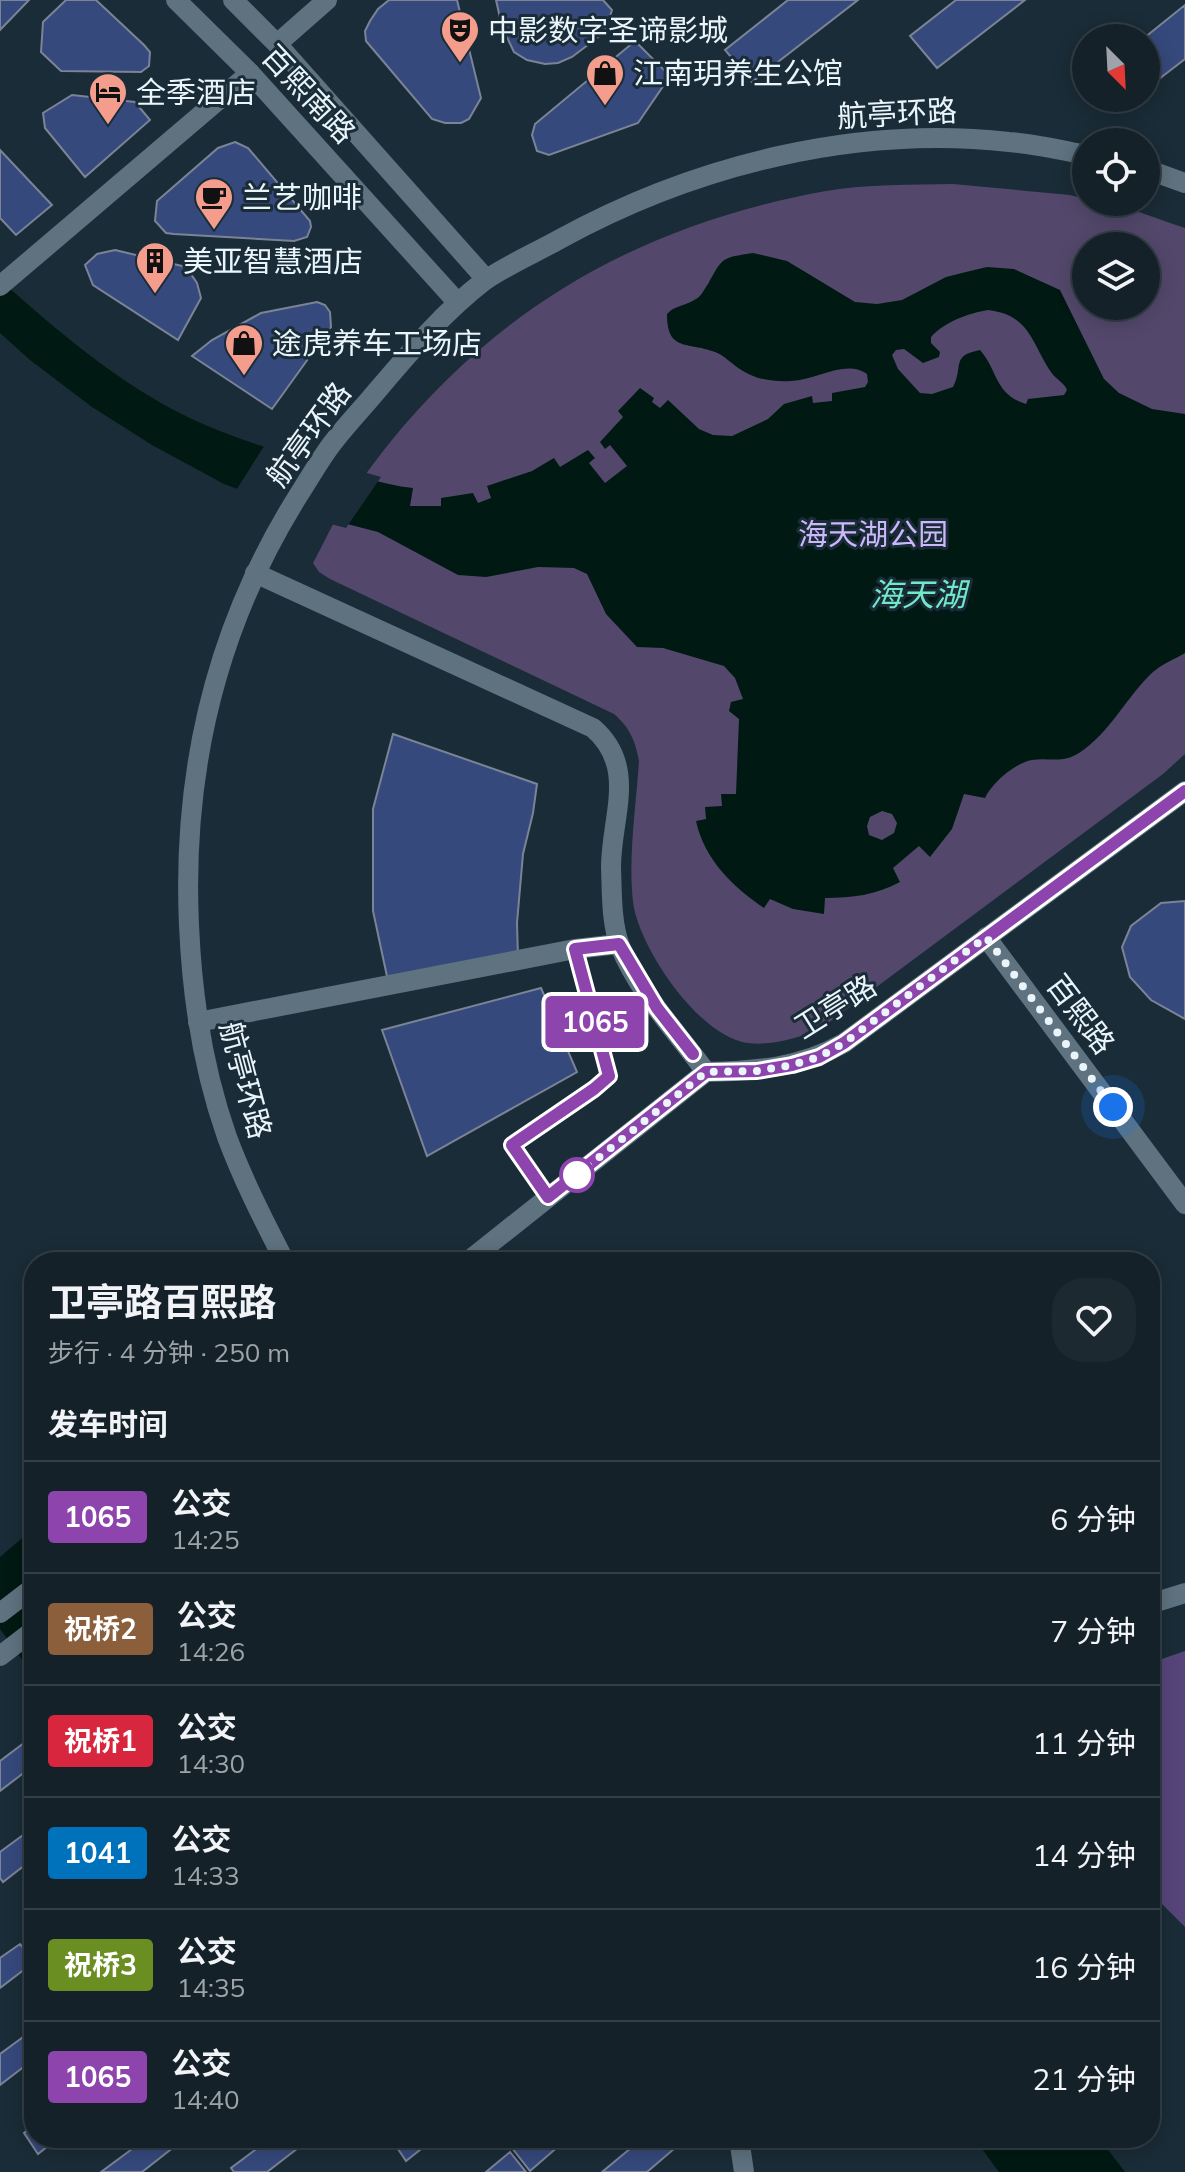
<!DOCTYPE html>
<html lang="zh">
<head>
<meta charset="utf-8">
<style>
  body { margin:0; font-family:Mulish,"Noto Sans SC",sans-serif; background:#1d2931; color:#f1f3f6; height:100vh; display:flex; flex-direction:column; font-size:30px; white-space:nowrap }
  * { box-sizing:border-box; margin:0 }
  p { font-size:26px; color:#9da3a8 }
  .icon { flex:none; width:44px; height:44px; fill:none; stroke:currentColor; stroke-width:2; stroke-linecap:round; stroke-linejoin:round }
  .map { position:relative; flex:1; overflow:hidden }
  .drawer { position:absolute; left:24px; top:1252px; width:1136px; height:896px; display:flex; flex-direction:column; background:#142129; border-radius:32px; box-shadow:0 4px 20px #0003,0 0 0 2px #333e46 }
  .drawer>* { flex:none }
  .badge { padding:0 16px; border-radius:6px; font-size:28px; line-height:52px }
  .needle { width:52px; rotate:156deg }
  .tools { position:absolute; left:1072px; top:24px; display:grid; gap:16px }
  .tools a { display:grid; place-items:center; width:88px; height:88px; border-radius:50%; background:#142129; box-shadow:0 4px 20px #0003,0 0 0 2px #333e46; font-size:40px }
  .you { position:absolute; width:40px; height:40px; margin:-20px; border:6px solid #fff; border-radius:50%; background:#1a73e8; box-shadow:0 0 0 12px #1a73e833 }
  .map>.badge { position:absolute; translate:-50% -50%; box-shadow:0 0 0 4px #fff }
  h2 { padding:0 24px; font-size:30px; line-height:72px }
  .round { display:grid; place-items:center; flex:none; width:84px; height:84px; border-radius:32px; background:#1d2931 }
  .overview { display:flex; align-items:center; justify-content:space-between; height:136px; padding:0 24px }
  h1 { font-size:38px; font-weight:700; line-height:60px }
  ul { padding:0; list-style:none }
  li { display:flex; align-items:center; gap:24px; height:112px; padding:0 24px; border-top:2px solid #333e46 }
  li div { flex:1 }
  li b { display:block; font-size:30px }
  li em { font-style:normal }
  li .badge { min-width:88px; font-weight:700; text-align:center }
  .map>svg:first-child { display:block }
</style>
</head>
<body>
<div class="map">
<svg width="1185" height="2172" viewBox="0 0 1185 2172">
  <rect width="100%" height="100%" fill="#1a2c37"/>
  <path fill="#53486b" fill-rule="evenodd" d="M 953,184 L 1070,195 L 1086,199 L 1086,202 C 1119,202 1154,218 1185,228 L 1185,754 L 1163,774 L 820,1029 C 797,1038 773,1046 748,1043 C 699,1037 639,948 633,902 C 628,856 636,807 639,761 C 635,740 630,728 614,714 L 330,579 L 319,572 L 313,563 C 324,543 333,522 345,504 C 461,329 619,228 826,191 C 867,184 911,185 953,184 ZM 1086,246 L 1146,246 L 1146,306 L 1086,306 Z"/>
  <path fill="#57457a" d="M 1185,1651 L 1185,1927 L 1150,1892 L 1150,1663 Z"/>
  <path fill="#011913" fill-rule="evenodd" d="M 753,253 L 787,261 L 855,302 L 877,304 L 902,300 L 946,277 L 966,272 L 987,267 L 1014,269 L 1060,290 L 1104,379 L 1119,393 L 1152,409 L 1185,414 L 1185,653 C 1175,659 1162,664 1153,672 C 1126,697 1111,732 1079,753 C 1062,764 1049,757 1032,760 C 1015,763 992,783 985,798 L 964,794 L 952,829 L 930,857 L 919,846 L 893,868 L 900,882 C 875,895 853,898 825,898 L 824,914 L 793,909 L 770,899 L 764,908 C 733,887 704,859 696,821 L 706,819 L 705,807 L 722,806 L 721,794 L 736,794 L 739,719 L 729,711 L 731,702 L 743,699 L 735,678 L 724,666 L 663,648 L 637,647 L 606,614 L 587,574 L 574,568 L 538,567 L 486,577 L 458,575 L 378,532 L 301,512 L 224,484 L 152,445 L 92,407 L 30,360 L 0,333 L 0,280 C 59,332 120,385 192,419 C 232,438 276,451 318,463 C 349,472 381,485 413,488 L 410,506 L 441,506 L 441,498 L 473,493 L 478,503 L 491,498 L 487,486 L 532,471 L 554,458 L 560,467 L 588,450 L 595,458 L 589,463 L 605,483 L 627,466 L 610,445 L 605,449 L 600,442 L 623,417 L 618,411 L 640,388 L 654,398 L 652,402 L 660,408 L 668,400 L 699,429 L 713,435 L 732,436 L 768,419 L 784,404 L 812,396 L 813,403 L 832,401 L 832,393 L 865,387 L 868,382 L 867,374 C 846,359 817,380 791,381 C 775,382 757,380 743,371 C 732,365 724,354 712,351 C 686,342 667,351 667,314 C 675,305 686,306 696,299 C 702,296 704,289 708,284 C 723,257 721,258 753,253 ZM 988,310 C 1030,315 1031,342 1051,372 C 1056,380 1064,382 1067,390 L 1064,395 L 1028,399 L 1026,404 C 994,394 998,370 980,350 C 950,356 964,366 953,387 L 932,394 L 920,393 L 898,369 L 892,355 L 896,350 L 904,349 L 923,363 L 939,357 L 940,352 L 931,343 L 931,337 C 944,322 969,313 988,310 ZM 882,811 L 892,814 L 897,823 L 894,833 L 882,840 L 869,835 L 867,826 L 870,817 Z
    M 34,1528 L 34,1676 L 0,1629 L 0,1557 Z
    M 974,2138 L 1099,2138 L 1125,2172 L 999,2172 Z"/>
  <path fill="#1a2c37" d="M 266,443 L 311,457 L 381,477 L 346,528 L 300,516 L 235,492 Z"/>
  <path fill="#36497c" stroke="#7b8397" stroke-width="2" d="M 0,0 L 29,0 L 0,30 Z
    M 66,0 L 96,0 L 144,45 L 150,52 L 149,66 L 141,72 L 61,71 L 41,52 L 43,22 Z
    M 389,0 L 457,0 L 481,98 L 469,119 L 461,123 L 445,123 L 432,119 L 366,41 L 365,31 L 370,21 L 378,9 Z
    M 496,0 L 603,0 L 612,10 L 605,32 L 572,57 L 558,63 L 545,64 L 527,60 L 514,52 L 502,27 Z
    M 788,0 L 858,0 L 752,82 L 725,50 Z
    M 956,0 L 1025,0 L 937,68 L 910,36 Z
    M 1185,5 L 1185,59 L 1155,82 L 1146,71 L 1146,38 L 1144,38 Z
    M 635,41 L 670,76 L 638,123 L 549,155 L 537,151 L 532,135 L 535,124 Z
    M 72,95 L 135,102 L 150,120 L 85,177 L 45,128 L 43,113 Z
    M 235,142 L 248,148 L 310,221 L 311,227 L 307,237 L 294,241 L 174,234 L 166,233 L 155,221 L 157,201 L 218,148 Z
    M 0,150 L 52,205 L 16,235 L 0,218 Z
    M 115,250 L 186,267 L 197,283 L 201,298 L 178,340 L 93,285 L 85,265 L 97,254 Z
    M 317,302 L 325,305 L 330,312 L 331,327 L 272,409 L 192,356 L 212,340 L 261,313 Z
    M 393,734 L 537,784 L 533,813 L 523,854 L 517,923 L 518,957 L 388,981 L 373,911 L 373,809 Z
    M 1185,901 L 1185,1019 L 1151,1000 L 1130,977 L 1122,947 L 1131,926 L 1161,903 Z
    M 541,988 L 577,1072 L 427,1156 L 382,1030 Z
    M 32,1737 L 34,1765 L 0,1791 L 0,1761 Z
    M 34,1827 L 34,1858 L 3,1882 L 0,1878 L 0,1852 Z
    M 20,1944 L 34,1962 L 0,1988 L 0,1958 Z
    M 34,2029 L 34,2059 L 0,2085 L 0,2054 Z
    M 34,2125 L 34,2138 L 58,2138 L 38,2154 L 24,2133 Z
    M 147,2138 L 175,2138 L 179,2143 L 142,2172 L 101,2172 Z
    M 271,2138 L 311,2138 L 267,2172 L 234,2172 L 231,2168 Z
    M 395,2138 L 435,2138 L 406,2161 L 392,2140 Z
    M 524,2138 L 568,2138 L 530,2171 L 512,2148 Z
    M 643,2138 L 678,2138 L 682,2142 L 647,2172 L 602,2172 Z
    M 510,2152 L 526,2172 L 486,2172 Z"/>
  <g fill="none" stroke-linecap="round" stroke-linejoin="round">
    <path stroke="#5e727f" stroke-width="20" d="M 277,44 L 327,0
      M 0,286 L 250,73
      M 255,573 L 593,728 C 638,767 611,817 611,867 C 612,891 611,923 620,946 C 639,993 677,1032 706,1072
      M 198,1022 L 575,949 L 619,944"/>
    <path stroke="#5e727f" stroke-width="20" d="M 176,0 L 250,73 L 458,303
      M 233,0 L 277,44 L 486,279
      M 1146,169 L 1185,183
      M 986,937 L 1185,1204
      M 285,1262 C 264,1221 243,1180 227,1137 C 203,1069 192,996 189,925 C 182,771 216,627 298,496 C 309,479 319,461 331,445 C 343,429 357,414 370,399 C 405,358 441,314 484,281 C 507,265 535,253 560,239 C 695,165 855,125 1009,142 C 1035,144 1061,150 1086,155
      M 467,1262 L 706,1072 C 756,1071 800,1068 844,1043 L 1185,791
      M 1150,1604 L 1185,1593
      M 0,1613 L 34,1587
      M 0,1656 L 34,1630
      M 739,2138 L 744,2172"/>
  </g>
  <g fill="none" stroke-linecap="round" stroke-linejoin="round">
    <defs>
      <path id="line" d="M 693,1054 L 657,1008 L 619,944 L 575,949 L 609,1076 L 594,1089 L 512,1145 L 548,1197 L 706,1072 L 757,1071 L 792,1065 L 819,1057 L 844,1043 L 1185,791"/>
    </defs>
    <use href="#line" stroke="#fff" stroke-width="18"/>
    <use href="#line" stroke="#8e44ad" stroke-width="12"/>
    <path stroke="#e9f4fb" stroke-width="8" stroke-dasharray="0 14.4" d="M 577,1175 L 706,1072 L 757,1071 L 792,1065 L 819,1057 L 844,1043 L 986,937 L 1113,1107"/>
  </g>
  <defs>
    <symbol id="theatre-pin" viewBox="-11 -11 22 30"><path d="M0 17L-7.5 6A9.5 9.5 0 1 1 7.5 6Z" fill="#f49d8c" stroke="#1a2c37"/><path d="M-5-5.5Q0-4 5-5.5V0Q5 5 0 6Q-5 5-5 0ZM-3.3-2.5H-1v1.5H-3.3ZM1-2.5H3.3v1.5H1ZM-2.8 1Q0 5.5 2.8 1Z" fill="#111"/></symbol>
    <symbol id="shop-pin" viewBox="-11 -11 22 30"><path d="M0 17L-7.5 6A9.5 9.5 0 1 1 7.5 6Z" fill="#f49d8c" stroke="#1a2c37"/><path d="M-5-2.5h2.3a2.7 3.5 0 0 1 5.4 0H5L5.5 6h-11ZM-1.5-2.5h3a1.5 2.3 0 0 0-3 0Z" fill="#111"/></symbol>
    <symbol id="hotel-pin" viewBox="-11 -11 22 30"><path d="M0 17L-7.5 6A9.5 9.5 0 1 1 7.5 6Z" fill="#f49d8c" stroke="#1a2c37"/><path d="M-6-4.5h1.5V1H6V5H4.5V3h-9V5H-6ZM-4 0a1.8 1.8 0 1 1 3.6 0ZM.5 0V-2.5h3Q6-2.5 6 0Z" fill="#111"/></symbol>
    <symbol id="cafe-pin" viewBox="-11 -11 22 30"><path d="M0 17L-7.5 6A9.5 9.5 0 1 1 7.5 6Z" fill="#f49d8c" stroke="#1a2c37"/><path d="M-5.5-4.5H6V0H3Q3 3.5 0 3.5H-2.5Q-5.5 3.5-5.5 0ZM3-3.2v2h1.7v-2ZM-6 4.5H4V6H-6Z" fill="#111"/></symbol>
    <symbol id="building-pin" viewBox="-11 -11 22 30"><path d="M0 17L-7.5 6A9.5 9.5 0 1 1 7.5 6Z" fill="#f49d8c" stroke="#1a2c37"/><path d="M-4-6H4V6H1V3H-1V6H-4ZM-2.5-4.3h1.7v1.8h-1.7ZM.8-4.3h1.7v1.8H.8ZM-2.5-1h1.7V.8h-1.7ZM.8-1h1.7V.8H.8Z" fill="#111"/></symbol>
  </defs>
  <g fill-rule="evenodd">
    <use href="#theatre-pin" x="438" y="8" width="44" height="60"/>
    <use href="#shop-pin" x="583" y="51" width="44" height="60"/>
    <use href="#hotel-pin" x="86" y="70" width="44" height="60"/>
    <use href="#cafe-pin" x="192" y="175" width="44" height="60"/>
    <use href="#building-pin" x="133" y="239" width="44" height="60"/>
    <use href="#shop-pin" x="222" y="321" width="44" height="60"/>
  </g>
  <circle fill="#fff" stroke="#8e44ad" stroke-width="4" cx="577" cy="1175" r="16"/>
  <g text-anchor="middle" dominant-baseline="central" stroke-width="6" stroke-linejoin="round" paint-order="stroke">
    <g font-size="30" fill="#e9f4fb" stroke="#1a2c37" text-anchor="start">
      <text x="488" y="30">中影数字圣谛影城</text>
      <text x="633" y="73">江南玥养生公馆</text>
      <text x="136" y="92">全季酒店</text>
      <text x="242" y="197">兰艺咖啡</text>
      <text x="183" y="261">美亚智慧酒店</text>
      <text x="272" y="343">途虎养车工场店</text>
    </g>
    <g font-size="30" fill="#e9f4fb" stroke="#1a2c37">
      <text transform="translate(309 94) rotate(47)">百熙南路</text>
      <text transform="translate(897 113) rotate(-3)">航亭环路</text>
      <text transform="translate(308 434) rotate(-54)">航亭环路</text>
      <text transform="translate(835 1006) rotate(-32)">卫亭路</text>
      <text transform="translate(1081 1014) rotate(53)">百熙路</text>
      <text transform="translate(246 1080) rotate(75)">航亭环路</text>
    </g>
    <g font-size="30" fill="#cbb7f9" stroke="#1a2c37">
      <text x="873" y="534">海天湖公园</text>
    </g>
    <g font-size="32" font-style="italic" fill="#71e8c8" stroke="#1a2c37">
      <text x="918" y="594">海天湖</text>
    </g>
  </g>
</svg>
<div class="tools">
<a><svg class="needle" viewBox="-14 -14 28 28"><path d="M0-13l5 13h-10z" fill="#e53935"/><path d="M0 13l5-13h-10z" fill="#9da3a8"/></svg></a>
<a><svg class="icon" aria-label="locate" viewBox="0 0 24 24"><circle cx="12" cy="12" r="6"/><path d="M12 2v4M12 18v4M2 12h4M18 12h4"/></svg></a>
<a><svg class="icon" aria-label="layers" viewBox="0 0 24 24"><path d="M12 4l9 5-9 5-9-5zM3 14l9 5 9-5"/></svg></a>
</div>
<div class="you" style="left:1113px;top:1107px"></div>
<b class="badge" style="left:595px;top:1022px;background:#8e44ad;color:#fff">1065</b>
<section class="drawer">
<div class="overview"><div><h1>卫亭路百熙路</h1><p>步行 · 4 分钟 · 250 m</p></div><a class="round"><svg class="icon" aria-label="heart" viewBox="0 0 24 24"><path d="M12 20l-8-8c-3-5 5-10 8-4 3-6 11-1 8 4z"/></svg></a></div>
<h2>发车时间</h2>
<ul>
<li><span class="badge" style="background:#8e44ad;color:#fff">1065</span><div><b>公交</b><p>14:25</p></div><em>6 分钟</em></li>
<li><span class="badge" style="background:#8b5e3c;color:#fff">祝桥2</span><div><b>公交</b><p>14:26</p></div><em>7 分钟</em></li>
<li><span class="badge" style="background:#d7263d;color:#fff">祝桥1</span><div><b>公交</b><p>14:30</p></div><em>11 分钟</em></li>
<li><span class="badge" style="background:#0072bc;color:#fff">1041</span><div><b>公交</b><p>14:33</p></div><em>14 分钟</em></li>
<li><span class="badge" style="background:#6b8e23;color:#fff">祝桥3</span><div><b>公交</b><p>14:35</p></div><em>16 分钟</em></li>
<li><span class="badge" style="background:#8e44ad;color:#fff">1065</span><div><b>公交</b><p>14:40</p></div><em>21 分钟</em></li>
</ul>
</section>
</div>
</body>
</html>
